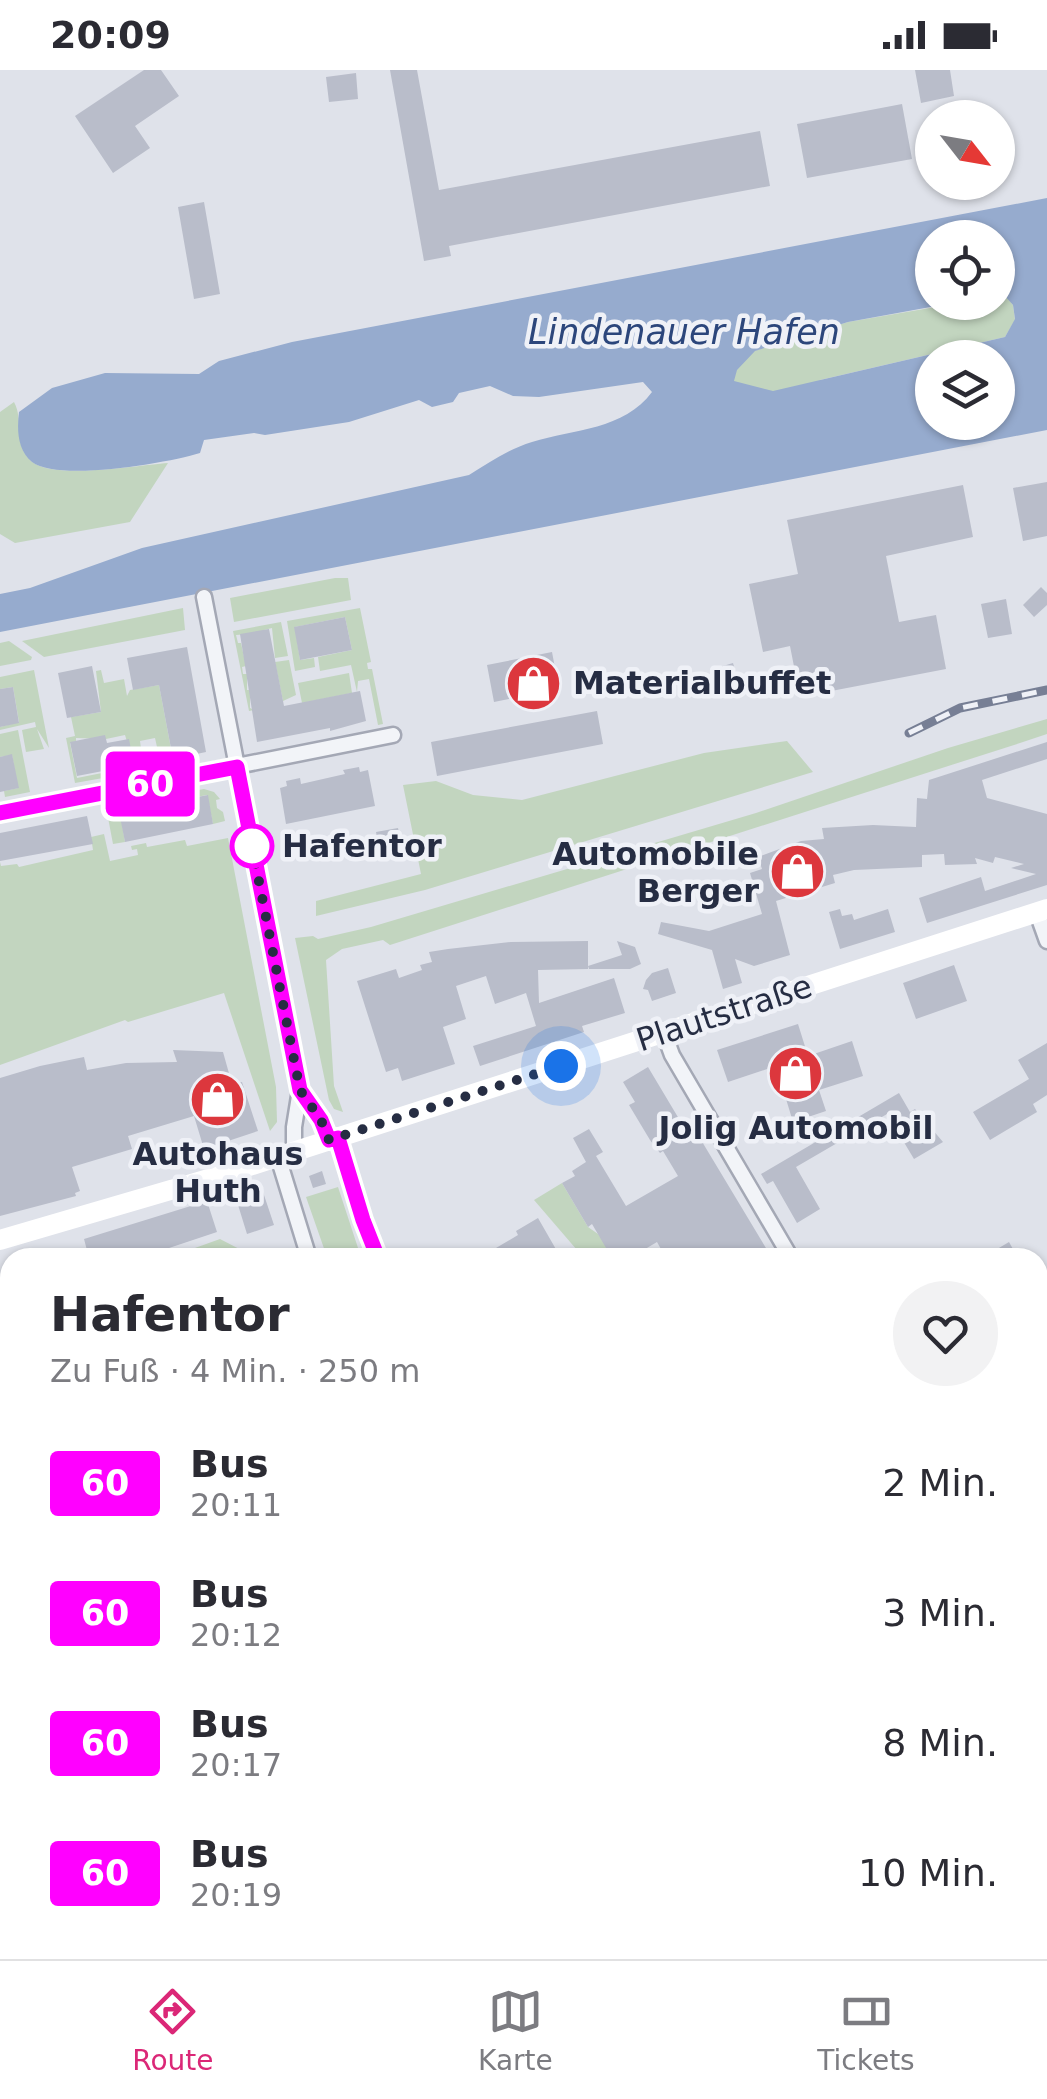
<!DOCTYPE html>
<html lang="de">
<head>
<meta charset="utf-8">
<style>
  body { margin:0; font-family:"DejaVu Sans",sans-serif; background:#f2f2f3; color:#2b2b33; height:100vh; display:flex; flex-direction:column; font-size:38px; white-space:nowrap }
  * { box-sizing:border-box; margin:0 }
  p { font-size:32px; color:#7c7c81 }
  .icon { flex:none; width:55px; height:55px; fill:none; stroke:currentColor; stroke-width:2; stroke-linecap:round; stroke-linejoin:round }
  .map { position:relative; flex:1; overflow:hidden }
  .panel { position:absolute; left:0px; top:1178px; width:1048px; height:712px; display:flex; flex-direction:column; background:#fff; border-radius:30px 30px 0 0; box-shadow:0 2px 8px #0004 }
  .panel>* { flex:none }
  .badge { padding:0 20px; border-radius:8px; font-size:35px; line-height:65px }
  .needle { width:65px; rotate:121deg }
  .buttons { position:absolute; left:915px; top:30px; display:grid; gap:20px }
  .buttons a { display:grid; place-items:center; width:100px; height:100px; border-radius:50%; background:#fff; box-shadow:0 2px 8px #0004; font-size:50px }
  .you { position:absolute; width:50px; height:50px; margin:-25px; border:8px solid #fff; border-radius:50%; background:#1a73e8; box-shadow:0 0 0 15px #1a73e833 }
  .map>.badge { position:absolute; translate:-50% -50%; box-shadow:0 0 0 5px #fff }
  .round { display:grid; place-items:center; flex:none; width:105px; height:105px; border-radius:52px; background:#f2f2f3 }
  .overview { display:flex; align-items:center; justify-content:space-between; height:170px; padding:0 50px }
  h1 { font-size:48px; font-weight:700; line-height:75px }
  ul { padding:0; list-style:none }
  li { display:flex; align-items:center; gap:30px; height:130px; padding:0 50px }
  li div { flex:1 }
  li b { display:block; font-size:38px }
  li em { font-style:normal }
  li .badge { min-width:110px; font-weight:700; text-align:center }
  .status { display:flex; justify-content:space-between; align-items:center; height:70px; padding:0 50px; background:#fff; direction:ltr }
  .status svg { height:28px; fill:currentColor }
  .menu { display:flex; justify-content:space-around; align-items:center; height:140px; border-top:2px solid #e1e1e2; background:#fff; font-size:28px; color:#7c7c81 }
  .menu a { display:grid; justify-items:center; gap:5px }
  .menu .active { color:#db2777 }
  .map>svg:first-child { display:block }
</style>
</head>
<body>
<div class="status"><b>20:09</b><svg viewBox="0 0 49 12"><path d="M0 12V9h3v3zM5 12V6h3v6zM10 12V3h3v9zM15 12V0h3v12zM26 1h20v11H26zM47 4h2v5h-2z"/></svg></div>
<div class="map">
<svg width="1047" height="1889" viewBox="0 0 1047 1889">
  <rect width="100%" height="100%" fill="#dfe2ea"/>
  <path fill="#c2d5bf" d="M 1004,224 L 1013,235 L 1015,250 L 1005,267 L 820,310 L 837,330 L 697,323 L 754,281 L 848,252 L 959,233 L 998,232 L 998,225 Z
    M 14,332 C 24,350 13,373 30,390 C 50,411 138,395 168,393 L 130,452 L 15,473 L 0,464 L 0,342 Z
    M 335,508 L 348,508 L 351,530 L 234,552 L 230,528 Z
    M 183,538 L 185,560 L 44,587 L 22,571 Z
    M 360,538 L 371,592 L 367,593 L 368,599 L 372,599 L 383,654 L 378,655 L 369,609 L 358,611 L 357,622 L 351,595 L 320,601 L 318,587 L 352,580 L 345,547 L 295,557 L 300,590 L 314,588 L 315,597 L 295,601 L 287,551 Z
    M 281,552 L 288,586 L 275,588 L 272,558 L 264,560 L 264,563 L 236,565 L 238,573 L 241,573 L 246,596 L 242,597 L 243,604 L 247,604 L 247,620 L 250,620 L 250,638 L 254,640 L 249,641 L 233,561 Z
    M 9,571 L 32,587 L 31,590 L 0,596 L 0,573 Z
    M 289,590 L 296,625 L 283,631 L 275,592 Z
    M 34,600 L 49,678 L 37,659 L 44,679 L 26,682 L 22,660 L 36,657 L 35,652 L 0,660 L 0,657 L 19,652 L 13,617 L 0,619 L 0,607 Z
    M 101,600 L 104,613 L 124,609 L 127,626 L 130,620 L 159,615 L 172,684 L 159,686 L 155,668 L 140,671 L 143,694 L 134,695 L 125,665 L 106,669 L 76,668 L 76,671 L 70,673 L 77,708 L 102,703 L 103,708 L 75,713 L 66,668 L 75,666 L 71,647 L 101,642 L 96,601 Z
    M 349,603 L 352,623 L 302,633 L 298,613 Z
    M 1047,649 L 1047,664 L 1020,673 L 390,875 L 383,870 L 342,879 L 326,890 L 334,1016 L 343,1042 L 334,1039 L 329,1030 L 295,868 L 313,866 L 318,869 L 371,857 L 756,743 L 948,678 Z
    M 18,660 L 30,722 L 5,727 L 4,721 L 18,718 L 12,685 L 0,687 L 0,664 Z
    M 787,671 L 813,702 L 425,820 L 316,846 L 316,831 L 421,804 L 403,715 L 436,711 L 473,725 L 522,730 L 704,683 Z
    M 204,719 L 214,722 L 220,729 L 216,730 L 217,738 L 223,742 L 225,751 L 213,754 L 207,725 L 120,742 L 125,772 L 113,774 L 106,737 Z
    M 104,764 L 110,791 L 138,785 L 137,779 L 132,780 L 131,776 L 146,773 L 147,777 L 185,770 L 187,776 L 228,768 L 276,1017 L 277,1052 L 270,1061 L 224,923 L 128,952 L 125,950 L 0,995 L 0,792 L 1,796 L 17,794 L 19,797 L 93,780 L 91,767 Z
    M 562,1113 L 588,1157 L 598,1164 L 615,1187 L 583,1187 L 534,1130 Z
    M 338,1117 L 361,1187 L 327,1187 L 306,1127 Z
    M 220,1169 L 249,1184 L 249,1187 L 183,1187 L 181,1183 Z
    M 1047,1396 L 1047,1514 L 1038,1520 L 1038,1402 Z
    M 10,1497 L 10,1557 L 0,1558 L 0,1500 Z
    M 1047,1520 L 1047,1572 L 1038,1556 L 1038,1525 Z
    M 10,1594 L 10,1646 L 0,1646 L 0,1595 Z
    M 0,1685 L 10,1685 L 10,1739 L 0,1738 Z
    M 558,1880 L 679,1880 L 657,1889 L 559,1889 Z"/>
  <path fill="#96abce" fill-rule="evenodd" d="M 1047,128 L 1047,360 L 0,562 L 0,524 L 30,518 L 142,478 L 469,405 C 490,392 509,379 532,372 C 574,359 624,360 652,322 L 643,312 L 539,327 L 513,326 L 490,316 L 459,323 L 453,332 L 432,337 L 419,330 L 349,352 L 265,365 L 254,363 L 204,370 L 200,383 C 168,393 58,412 32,392 C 17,380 17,359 19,342 L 52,318 L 105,303 L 199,304 L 219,291 L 292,272 ZM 932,168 L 998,168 L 998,225 L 1004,225 L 1013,235 L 1015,249 L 1005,267 L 773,321 L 734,311 L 737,300 L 755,281 L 848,252 L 958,232 L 932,232 ZM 932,288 L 998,288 L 998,352 L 932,352 Z"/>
  <path fill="#b9bdca" d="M 144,0 L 161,0 L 179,26 L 135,56 L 150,78 L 113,103 L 75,46 Z
    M 390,0 L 417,0 L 439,120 L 760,61 L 770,116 L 449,176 L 451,186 L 424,191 Z
    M 915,0 L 950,0 L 954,26 L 921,33 Z
    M 356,3 L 358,29 L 329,32 L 326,7 Z
    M 902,34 L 912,89 L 807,108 L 797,54 Z
    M 204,132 L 220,224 L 194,229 L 178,137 Z
    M 1047,412 L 1047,466 L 1023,471 L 1013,418 Z
    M 963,415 L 973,467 L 886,486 L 899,552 L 936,545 L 946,599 L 800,627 L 790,576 L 763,582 L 749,514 L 798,504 L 787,450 Z
    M 1041,517 L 1047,523 L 1047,535 L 1034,547 L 1023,535 Z
    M 1006,529 L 1012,564 L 988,568 L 981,534 Z
    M 345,547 L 352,580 L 300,590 L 294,557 Z
    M 269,559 L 284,636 L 360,621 L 366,651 L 330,661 L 330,658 L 257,672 L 240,564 Z
    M 187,577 L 206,682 L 173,689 L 159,615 L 133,620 L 127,588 Z
    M 552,582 L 559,619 L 494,632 L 487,595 Z
    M 733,593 L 741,621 L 721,627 L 713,599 Z
    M 92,596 L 101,642 L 67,648 L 58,603 Z
    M 13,617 L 19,653 L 0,657 L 0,619 Z
    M 597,641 L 603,674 L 437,706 L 431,672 Z
    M 105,665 L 107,673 L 129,669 L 134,695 L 77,706 L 70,672 Z
    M 1047,672 L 1047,689 L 982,710 L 987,728 L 1047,744 L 1047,815 L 927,853 L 919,828 L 981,807 L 985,821 L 1036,804 L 1011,798 L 1024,794 L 995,787 L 993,793 L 975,788 L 977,794 L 945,795 L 944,784 L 922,785 L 922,797 L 854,800 L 833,805 L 835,813 L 776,831 L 790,885 L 754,896 L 735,889 L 742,913 L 723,919 L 712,880 L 658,864 L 661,852 L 709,861 L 762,844 L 750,803 L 762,799 L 758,787 L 801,771 L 824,769 L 822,758 L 873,755 L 916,757 L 917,728 L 927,729 L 929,710 Z
    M 12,684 L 19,718 L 0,722 L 0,687 Z
    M 359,697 L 360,702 L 368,700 L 375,736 L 286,754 L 280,718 L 287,716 L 286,711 L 300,708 L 301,714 L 345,704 L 343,700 Z
    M 208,725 L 213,754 L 125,772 L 119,742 Z
    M 87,746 L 93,774 L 0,791 L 0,763 Z
    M 398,758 L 401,772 L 379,776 L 376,762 Z
    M 840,839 L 842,846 L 852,844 L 854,850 L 888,839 L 895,862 L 840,879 L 829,842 Z
    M 588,871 L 588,899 L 538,900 L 539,933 L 614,908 L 625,943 L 582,956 L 584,962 L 480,996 L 473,976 L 536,956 L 526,923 L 495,934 L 486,906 L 456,916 L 466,949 L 443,957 L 455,994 L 402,1011 L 398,998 L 386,1002 L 357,911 L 396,899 L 399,908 L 422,900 L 420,895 L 432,892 L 429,882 L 448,879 L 511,872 Z
    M 617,871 L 635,877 L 641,894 L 630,899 L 589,899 L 588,896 L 622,885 Z
    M 954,895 L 967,931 L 916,949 L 903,913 Z
    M 668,898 L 676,923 L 652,931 L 648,920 L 643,919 L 646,910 L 652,903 Z
    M 798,954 L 808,986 L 852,971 L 863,1006 L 819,1020 L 826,1041 L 793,1052 L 776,996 L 728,1012 L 717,980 Z
    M 1047,973 L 1047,1025 L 1033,1034 L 1037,1042 L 990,1070 L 973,1042 L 1029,1009 L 1018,990 Z
    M 173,980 L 223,982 L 232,1014 L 242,1012 L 258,1061 L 204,1079 L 194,1046 L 128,1066 L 132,1079 L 72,1097 L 80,1121 L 75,1123 L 76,1126 L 0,1146 L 0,1008 L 40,996 L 84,987 L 87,1000 L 126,993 L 177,992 Z
    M 648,997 L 691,1069 L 698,1065 L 772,1188 L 666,1188 L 657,1172 L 630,1188 L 622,1188 L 618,1179 L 609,1183 L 592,1154 L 588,1157 L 562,1113 L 575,1106 L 572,1101 L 586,1092 L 573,1068 L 589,1059 L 603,1082 L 596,1086 L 626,1136 L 678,1106 L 663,1081 L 660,1083 L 650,1070 L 629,1035 L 635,1032 L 623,1012 Z
    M 899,1023 L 910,1042 L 915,1039 L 943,1072 L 914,1089 L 887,1044 L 796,1097 L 820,1139 L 797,1153 L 773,1111 L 767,1114 L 761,1104 Z
    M 322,1101 L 326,1114 L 313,1118 L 309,1106 Z
    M 254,1115 L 262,1119 L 274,1155 L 247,1164 L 234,1122 Z
    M 207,1131 L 217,1162 L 139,1188 L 89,1188 L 84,1169 Z
    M 538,1148 L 561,1188 L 479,1188 L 518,1165 L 516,1161 Z
    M 1009,1172 L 1018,1188 L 982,1188 Z"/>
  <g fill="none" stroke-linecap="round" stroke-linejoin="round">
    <defs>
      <path id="street" d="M 204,527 L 300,1020 L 294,1057 L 294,1082
        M 0,743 L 393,665
        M 1037,843 L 1047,871
        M 664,963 L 672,985 L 791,1188
        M 300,1020 L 321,1050 L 329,1070
        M 338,1068 L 363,1150 L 378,1188
        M 278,1087 L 309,1188
        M 1038,1251 L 1047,1245
        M 0,1423 L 10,1421
        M 0,1496 L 10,1494
        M 0,1591 L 10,1590
        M 1038,1610 L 1047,1627
        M 0,1679 L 10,1679
        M 0,1772 L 10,1773
        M 0,1831 L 10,1830
        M 769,1880 L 774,1889
        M 201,1889 L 203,1880"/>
    </defs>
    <use href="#street" stroke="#a4a8b5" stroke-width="19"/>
    <use href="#street" stroke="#f2f4f8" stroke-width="14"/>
    <path stroke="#fff" stroke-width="20" d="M 0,1170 L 215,1107 L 1047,839"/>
    <defs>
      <path id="rail" d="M 909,663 L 960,638 L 1047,620"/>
    </defs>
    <use href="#rail" stroke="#777f95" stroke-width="9"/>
    <use href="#rail" stroke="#eff1f7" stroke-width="5" stroke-dasharray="15" stroke-linecap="butt"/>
  </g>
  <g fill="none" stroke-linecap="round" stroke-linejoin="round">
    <defs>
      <path id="line" d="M 0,743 L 237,697 L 300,1020 L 321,1050 L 329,1070 L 338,1068 L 363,1150 L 378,1188"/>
    </defs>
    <use href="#line" stroke="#fff" stroke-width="22"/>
    <use href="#line" stroke="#f0f" stroke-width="15"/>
    <path stroke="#262d43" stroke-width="10" stroke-dasharray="0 18" d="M 252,776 L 300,1020 L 321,1050 L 329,1070 L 561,996"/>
  </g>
  <defs>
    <symbol id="shop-disc" viewBox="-11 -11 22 22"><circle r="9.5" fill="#dc373d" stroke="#eff1f7"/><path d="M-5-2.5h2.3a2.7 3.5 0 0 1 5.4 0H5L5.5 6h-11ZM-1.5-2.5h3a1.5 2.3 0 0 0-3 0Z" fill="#fff"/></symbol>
  </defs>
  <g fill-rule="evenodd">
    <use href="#shop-disc" x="502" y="582" width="63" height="63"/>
    <use href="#shop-disc" x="766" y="770" width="63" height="63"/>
    <use href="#shop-disc" x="764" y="972" width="63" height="63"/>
    <use href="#shop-disc" x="186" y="998" width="63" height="63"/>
  </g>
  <circle fill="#fff" stroke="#f0f" stroke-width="5" cx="252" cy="776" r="20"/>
  <g text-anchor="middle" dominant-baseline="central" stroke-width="9" stroke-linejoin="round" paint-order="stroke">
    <g font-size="32" font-weight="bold" fill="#262d43" stroke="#eff1f7">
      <text x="573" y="613" text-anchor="start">Materialbuffet</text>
      <text x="759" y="784" text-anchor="end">Automobile<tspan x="759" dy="37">Berger</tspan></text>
      <text x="796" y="1058">Jolig Automobil</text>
      <text x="218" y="1084">Autohaus<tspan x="218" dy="37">Huth</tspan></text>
    </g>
    <g font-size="32" font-weight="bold" fill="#262d43" stroke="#eff1f7" text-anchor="start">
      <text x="282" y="776">Hafentor</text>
    </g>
    <g font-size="32" fill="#262d43" stroke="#eff1f7">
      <text transform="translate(724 943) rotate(-18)">Plautstraße</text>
    </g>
    <g font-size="35" font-style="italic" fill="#2c467b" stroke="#eff1f7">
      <text x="684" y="262">Lindenauer Hafen</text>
    </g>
  </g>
</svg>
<div class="buttons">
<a><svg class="needle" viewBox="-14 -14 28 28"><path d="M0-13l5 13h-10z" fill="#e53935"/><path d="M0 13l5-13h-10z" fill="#7c7c81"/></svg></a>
<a><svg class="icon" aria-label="locate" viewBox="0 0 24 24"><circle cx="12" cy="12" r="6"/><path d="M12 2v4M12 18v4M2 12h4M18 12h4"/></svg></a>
<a><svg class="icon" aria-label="layers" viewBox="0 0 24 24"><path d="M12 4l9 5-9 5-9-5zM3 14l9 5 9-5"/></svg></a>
</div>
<div class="you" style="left:561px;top:996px"></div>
<b class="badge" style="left:150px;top:714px;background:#f0f;color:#fff">60</b>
<section class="panel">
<div class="overview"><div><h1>Hafentor</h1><p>Zu Fuß · 4 Min. · 250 m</p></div><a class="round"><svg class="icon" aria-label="heart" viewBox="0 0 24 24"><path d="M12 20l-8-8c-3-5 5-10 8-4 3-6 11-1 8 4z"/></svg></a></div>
<ul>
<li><span class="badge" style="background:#f0f;color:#fff">60</span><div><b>Bus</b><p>20:11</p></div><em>2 Min.</em></li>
<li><span class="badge" style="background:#f0f;color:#fff">60</span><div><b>Bus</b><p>20:12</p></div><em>3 Min.</em></li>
<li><span class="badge" style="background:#f0f;color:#fff">60</span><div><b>Bus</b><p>20:17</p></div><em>8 Min.</em></li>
<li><span class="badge" style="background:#f0f;color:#fff">60</span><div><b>Bus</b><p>20:19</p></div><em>10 Min.</em></li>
</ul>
</section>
</div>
<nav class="menu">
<a class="active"><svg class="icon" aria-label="directions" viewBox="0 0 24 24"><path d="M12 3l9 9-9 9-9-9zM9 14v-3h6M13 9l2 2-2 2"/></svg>Route</a>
<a><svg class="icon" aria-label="map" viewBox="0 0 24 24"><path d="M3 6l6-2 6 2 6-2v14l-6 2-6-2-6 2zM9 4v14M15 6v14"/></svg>Karte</a>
<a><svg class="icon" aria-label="tickets" viewBox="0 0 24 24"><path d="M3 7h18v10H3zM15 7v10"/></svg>Tickets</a>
</nav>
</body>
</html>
